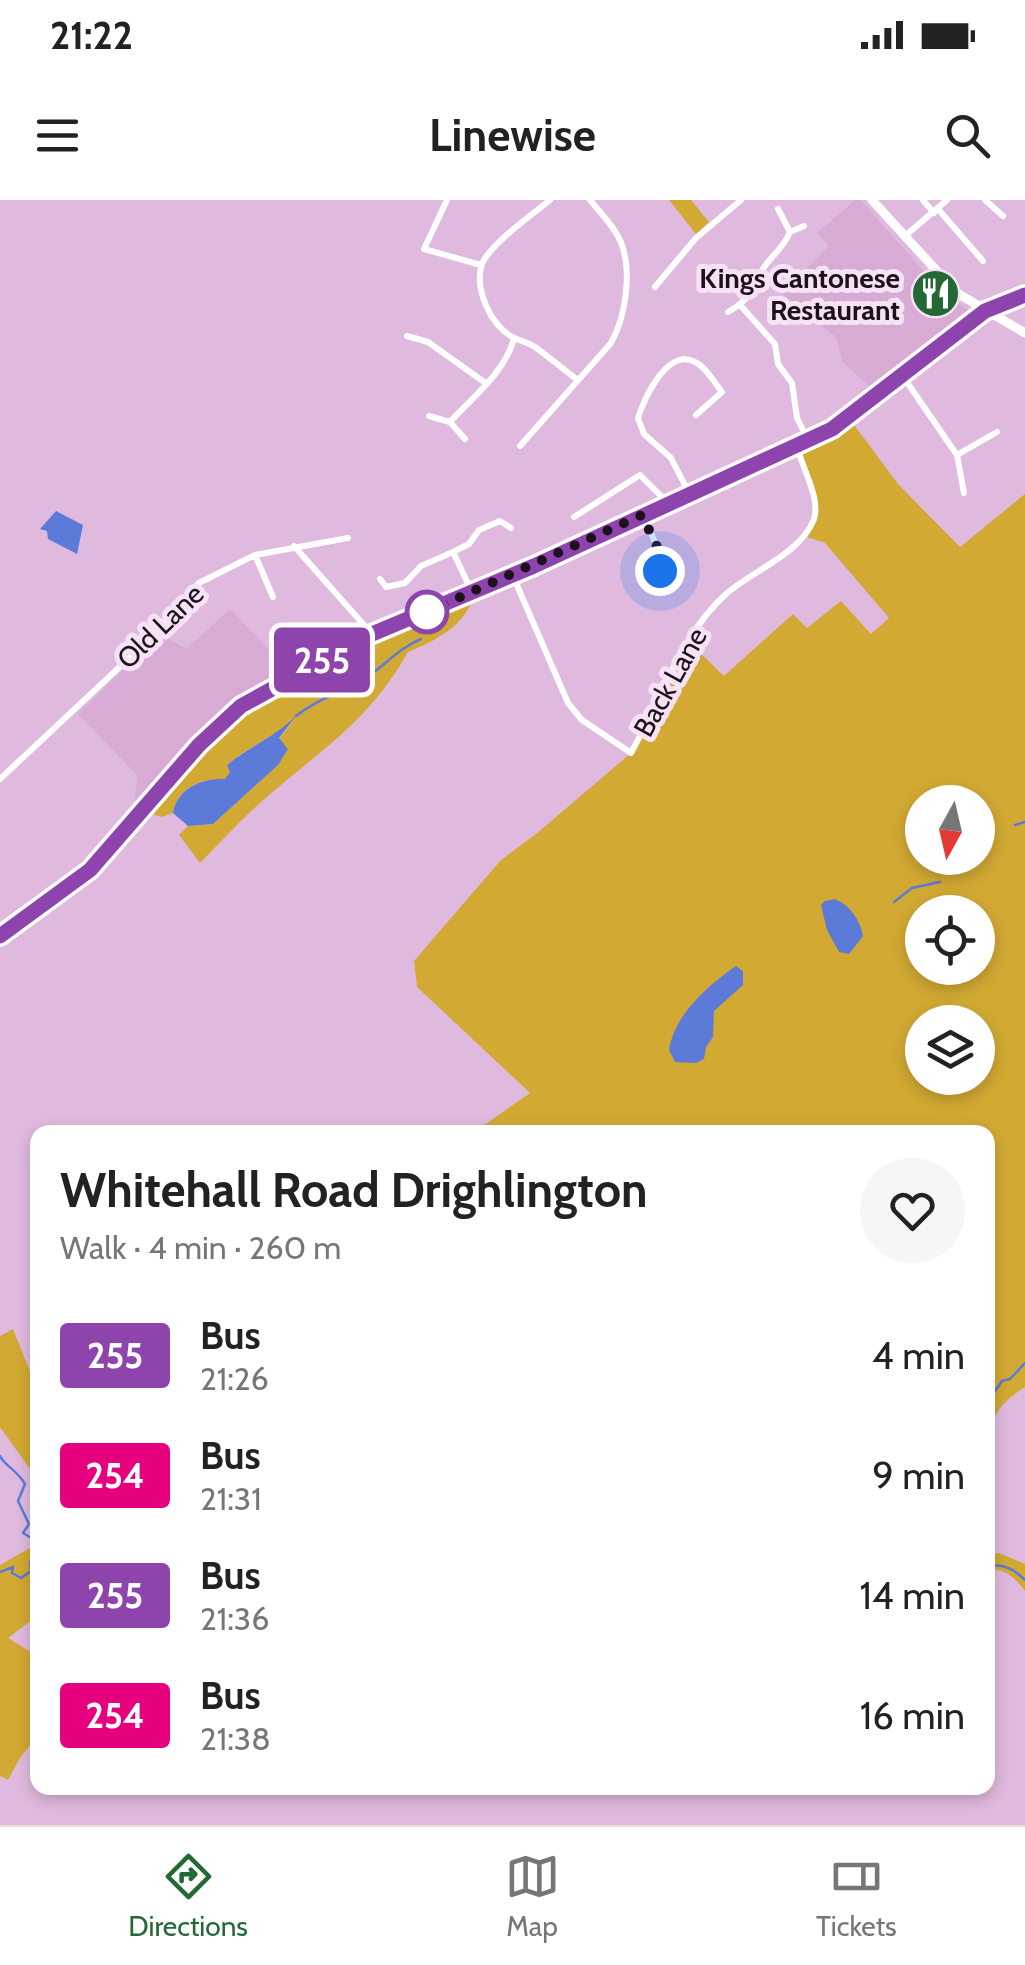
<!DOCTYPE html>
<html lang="en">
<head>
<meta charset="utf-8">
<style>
  body { margin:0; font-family:Cabin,sans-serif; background:#f6f6f6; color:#222; height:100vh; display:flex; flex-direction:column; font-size:38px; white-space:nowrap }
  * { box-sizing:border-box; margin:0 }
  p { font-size:32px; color:#767676 }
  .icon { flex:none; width:55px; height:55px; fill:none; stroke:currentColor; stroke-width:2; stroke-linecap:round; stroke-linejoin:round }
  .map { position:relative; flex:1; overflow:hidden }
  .side { position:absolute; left:30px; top:925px; width:965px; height:670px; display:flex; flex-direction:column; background:#fff; border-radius:20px; box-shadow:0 5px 15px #0003 }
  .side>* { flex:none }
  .badge { padding:0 20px; border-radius:8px; font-size:35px; line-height:65px }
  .needle { width:65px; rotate:188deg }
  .fabs { position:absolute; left:905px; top:585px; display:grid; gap:20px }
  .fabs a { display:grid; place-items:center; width:90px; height:90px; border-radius:50%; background:#fff; box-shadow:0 5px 15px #0003; font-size:50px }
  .you { position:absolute; width:50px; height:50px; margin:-25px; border:8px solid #fff; border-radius:50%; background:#1a73e8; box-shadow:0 0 0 15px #1a73e833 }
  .map>.badge { position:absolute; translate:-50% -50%; box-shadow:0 0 0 5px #fff }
  .round { display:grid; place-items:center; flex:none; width:105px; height:105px; border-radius:52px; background:#f6f6f6 }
  .overview { display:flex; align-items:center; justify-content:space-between; height:170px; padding:0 30px }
  h1 { font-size:48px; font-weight:700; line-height:75px }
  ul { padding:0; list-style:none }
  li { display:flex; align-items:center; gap:30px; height:120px; padding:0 30px }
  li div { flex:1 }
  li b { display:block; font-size:38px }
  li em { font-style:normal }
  li .badge { min-width:110px; font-weight:700; text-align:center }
  .status { display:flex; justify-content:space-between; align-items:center; height:70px; padding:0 50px; background:#fff; direction:ltr }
  .status svg { height:28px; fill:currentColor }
  header { display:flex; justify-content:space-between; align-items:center; height:130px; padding:0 30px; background:#fff; font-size:45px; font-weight:700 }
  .dock { display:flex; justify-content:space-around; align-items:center; height:140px; border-top:2px solid #e0e0e0; background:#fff; font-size:28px; color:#767676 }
  .dock a { display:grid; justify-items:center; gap:5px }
  .dock .current { color:#246935 }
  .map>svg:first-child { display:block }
</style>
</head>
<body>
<div class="status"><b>21:22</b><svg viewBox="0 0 49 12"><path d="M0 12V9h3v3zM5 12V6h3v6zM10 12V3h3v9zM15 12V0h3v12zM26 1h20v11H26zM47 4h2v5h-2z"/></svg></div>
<header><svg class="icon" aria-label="menu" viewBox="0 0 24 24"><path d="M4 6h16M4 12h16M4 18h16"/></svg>Linewise<svg class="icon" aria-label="search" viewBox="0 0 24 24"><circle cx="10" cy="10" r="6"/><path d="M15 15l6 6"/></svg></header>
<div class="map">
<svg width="1025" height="1625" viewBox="0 0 1025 1625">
  <rect width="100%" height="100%" fill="#e0bade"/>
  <path fill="#d7abd4" d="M 855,0 L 861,0 L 940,90 L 970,112 L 872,189 L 842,161 L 836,137 L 782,94 L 829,46 L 817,33 Z
    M 230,409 L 293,474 L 133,623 L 137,575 L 78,514 L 160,433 L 186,449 Z"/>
  <path fill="#d2a933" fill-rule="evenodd" d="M 669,0 L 691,0 L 709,22 L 696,34 Z
    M 849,218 L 898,284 L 960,347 L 1025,294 L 1025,1187 C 970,1222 1006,1237 988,1286 L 988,932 L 474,932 L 530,893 L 417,787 L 414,761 L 501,660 L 536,634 L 631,553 L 692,445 L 724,476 L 793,414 L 807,428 L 841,401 L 871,434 L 889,418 L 825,343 L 804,336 L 818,302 L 797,246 ZM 922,602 L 978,602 L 978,658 L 922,658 ZM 922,712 L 978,712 L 978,768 L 922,768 ZM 922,822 L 978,822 L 978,878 L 922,878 Z
    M 473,393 C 470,424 433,442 408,452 C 368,523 320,550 261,602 C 240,621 220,643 200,663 L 179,635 L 188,626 L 213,624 L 278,565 L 279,539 L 296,517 C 275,536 250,546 228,564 L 230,572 L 225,580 C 202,577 177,588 173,613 L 162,617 L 143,611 L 218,525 L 293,474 Z
    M 13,1129 L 37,1189 L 37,1279 L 0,1227 L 0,1136 Z
    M 37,1344 L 37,1416 L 8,1438 L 37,1456 L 37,1536 L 20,1558 L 8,1580 L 0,1576 L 0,1365 Z
    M 999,1353 L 1025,1364 L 1025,1391 C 1016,1379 1004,1367 988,1370 L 988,1355 Z"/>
  <path fill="#5c7ad8" d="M 56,311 L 83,325 L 77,354 L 48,339 L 47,331 L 40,329 Z
    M 297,515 L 279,538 L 288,549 L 278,565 L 213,624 L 188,626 L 173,613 C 177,588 202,578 225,579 L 230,572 L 227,565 C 250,546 276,536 297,515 Z
    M 835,699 C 850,705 860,720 863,736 L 849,754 L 839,752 L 827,730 L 821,705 L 825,701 Z
    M 736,766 L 743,771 L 743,785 L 714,811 L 713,837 L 706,847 L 704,859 L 696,863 L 675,862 L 669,850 C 675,814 707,786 736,766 Z"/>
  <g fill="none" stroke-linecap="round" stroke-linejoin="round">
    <path stroke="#5c7ad8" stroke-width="2.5" d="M 296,516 C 316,500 339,493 361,481 C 383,468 397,449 421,439
      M 1015,625 L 1025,622
      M 965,661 L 973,661 L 989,650
      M 894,702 L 912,688 L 940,682
      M 988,1201 L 1002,1181 L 1010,1179 L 1025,1163
      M 0,1256 C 6,1267 16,1269 25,1284 L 18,1301 L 29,1324 L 23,1333 L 38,1342
      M 988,1367 C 1003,1362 1015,1370 1025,1380
      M 0,1372 L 13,1367 L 12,1373 L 21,1378 L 31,1371 L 30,1362 L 38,1352"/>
    <path stroke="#fff" stroke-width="6" d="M 447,0 L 424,49 L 481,65
      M 550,0 C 533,14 490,44 482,64 C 474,89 490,125 514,138 C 521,141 528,142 535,147 C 549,157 563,169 578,180
      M 923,0 L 934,13
      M 985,0 L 1003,16
      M 778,9 L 790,32
      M 938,9 L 983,61
      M 905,36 L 947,0
      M 655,87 L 696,38 L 741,0
      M 740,105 L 775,144 L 778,164 L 792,183 L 797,218 L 808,240
      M 728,112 C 757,95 749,87 765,66 C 774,53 784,47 790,32 L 804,26
      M 407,136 L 428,142 L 487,184
      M 902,175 L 957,255 L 997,232
      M 429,216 L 450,222
      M 450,222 C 472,198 506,171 514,138
      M 450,222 L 465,239
      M 520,246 L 611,143 C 626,116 633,69 620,40 C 613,25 600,12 590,0
      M 957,255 L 964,293
      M 689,293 L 671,258 L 644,234 L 638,218 C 644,198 668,147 695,162 C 706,167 714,182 722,192 L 696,215
      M 643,316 L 667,368 L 675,365
      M 574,317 L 640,275 L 668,303
      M 294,346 L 371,433
      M 453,352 L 469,344 L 479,330 L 500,321 L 511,328
      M 255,355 L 273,397
      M 513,376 L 568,503 L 582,520 L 631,553 C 660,501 681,434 726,394 C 753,370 801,354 814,319 C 821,299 802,268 797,246
      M 380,379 L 386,387 L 405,383 L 421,366 L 453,352 L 472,392
      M 0,579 L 141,447 L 199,383 L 255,355 L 348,338"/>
    <path stroke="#fff" stroke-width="9" d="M 872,0 L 957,93 L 1025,133"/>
    <path stroke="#f19c94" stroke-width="10" d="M 0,736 L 90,670 L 199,545 L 241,506 L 372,434 L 513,376 L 832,229 L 985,111 L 1025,95"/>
  </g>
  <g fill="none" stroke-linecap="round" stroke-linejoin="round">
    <defs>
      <path id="line" d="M 0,736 L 90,670 L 199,545 L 241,506 L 372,434 L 534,366 L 832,229 L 985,111 L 1025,95"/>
    </defs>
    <use href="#line" stroke="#fff" stroke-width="22"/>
    <use href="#line" stroke="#8e44ad" stroke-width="15"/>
    <path stroke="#1e101d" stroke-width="10" stroke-dasharray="0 18" d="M 427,412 L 642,315 L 667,368 L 660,371"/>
  </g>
  <defs>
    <symbol id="restaurant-disc" viewBox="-11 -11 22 22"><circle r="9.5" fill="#246935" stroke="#f5e2f4"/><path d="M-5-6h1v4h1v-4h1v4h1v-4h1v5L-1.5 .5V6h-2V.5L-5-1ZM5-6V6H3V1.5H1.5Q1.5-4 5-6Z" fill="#fff"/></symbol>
  </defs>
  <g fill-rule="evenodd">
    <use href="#restaurant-disc" x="908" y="66" width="55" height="55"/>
  </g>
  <circle fill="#fff" stroke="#8e44ad" stroke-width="5" cx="427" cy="412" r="20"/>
  <g text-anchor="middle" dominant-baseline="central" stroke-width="10" stroke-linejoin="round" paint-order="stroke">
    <g font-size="28" font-weight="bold" fill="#1e101d" stroke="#f5e2f4" text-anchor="end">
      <text x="900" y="78">Kings Cantonese<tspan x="900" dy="32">Restaurant</tspan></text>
    </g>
    <g font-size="28" fill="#1e101d" stroke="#f5e2f4">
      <text transform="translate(160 426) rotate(-44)">Old Lane</text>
      <text transform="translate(670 482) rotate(-61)">Back Lane</text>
    </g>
  </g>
</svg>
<div class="fabs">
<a><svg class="needle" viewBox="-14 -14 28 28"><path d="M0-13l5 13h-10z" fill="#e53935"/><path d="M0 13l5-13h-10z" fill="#767676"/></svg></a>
<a><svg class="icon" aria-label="locate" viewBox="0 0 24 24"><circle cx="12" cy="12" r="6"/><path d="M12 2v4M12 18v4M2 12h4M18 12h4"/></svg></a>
<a><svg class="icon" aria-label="layers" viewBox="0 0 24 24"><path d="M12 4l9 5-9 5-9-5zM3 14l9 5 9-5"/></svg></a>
</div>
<div class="you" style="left:660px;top:371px"></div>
<b class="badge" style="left:322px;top:460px;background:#8e44ad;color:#fff">255</b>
<section class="side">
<div class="overview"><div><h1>Whitehall Road Drighlington</h1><p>Walk · 4 min · 260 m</p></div><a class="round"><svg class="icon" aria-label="heart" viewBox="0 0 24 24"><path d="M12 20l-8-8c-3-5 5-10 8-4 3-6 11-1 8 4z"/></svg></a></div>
<ul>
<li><span class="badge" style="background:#8e44ad;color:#fff">255</span><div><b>Bus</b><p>21:26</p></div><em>4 min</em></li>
<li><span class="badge" style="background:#e6007e;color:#fff">254</span><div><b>Bus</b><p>21:31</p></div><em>9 min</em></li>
<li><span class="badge" style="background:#8e44ad;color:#fff">255</span><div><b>Bus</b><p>21:36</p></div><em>14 min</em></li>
<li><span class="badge" style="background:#e6007e;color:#fff">254</span><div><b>Bus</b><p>21:38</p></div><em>16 min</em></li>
</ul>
</section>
</div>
<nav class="dock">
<a class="current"><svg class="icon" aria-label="directions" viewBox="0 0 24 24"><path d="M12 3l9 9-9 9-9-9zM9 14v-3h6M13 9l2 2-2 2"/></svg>Directions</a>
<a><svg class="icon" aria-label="map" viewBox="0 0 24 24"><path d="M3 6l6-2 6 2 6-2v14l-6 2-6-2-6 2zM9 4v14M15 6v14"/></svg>Map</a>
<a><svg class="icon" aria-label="tickets" viewBox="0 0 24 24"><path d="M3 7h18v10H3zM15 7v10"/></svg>Tickets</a>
</nav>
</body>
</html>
